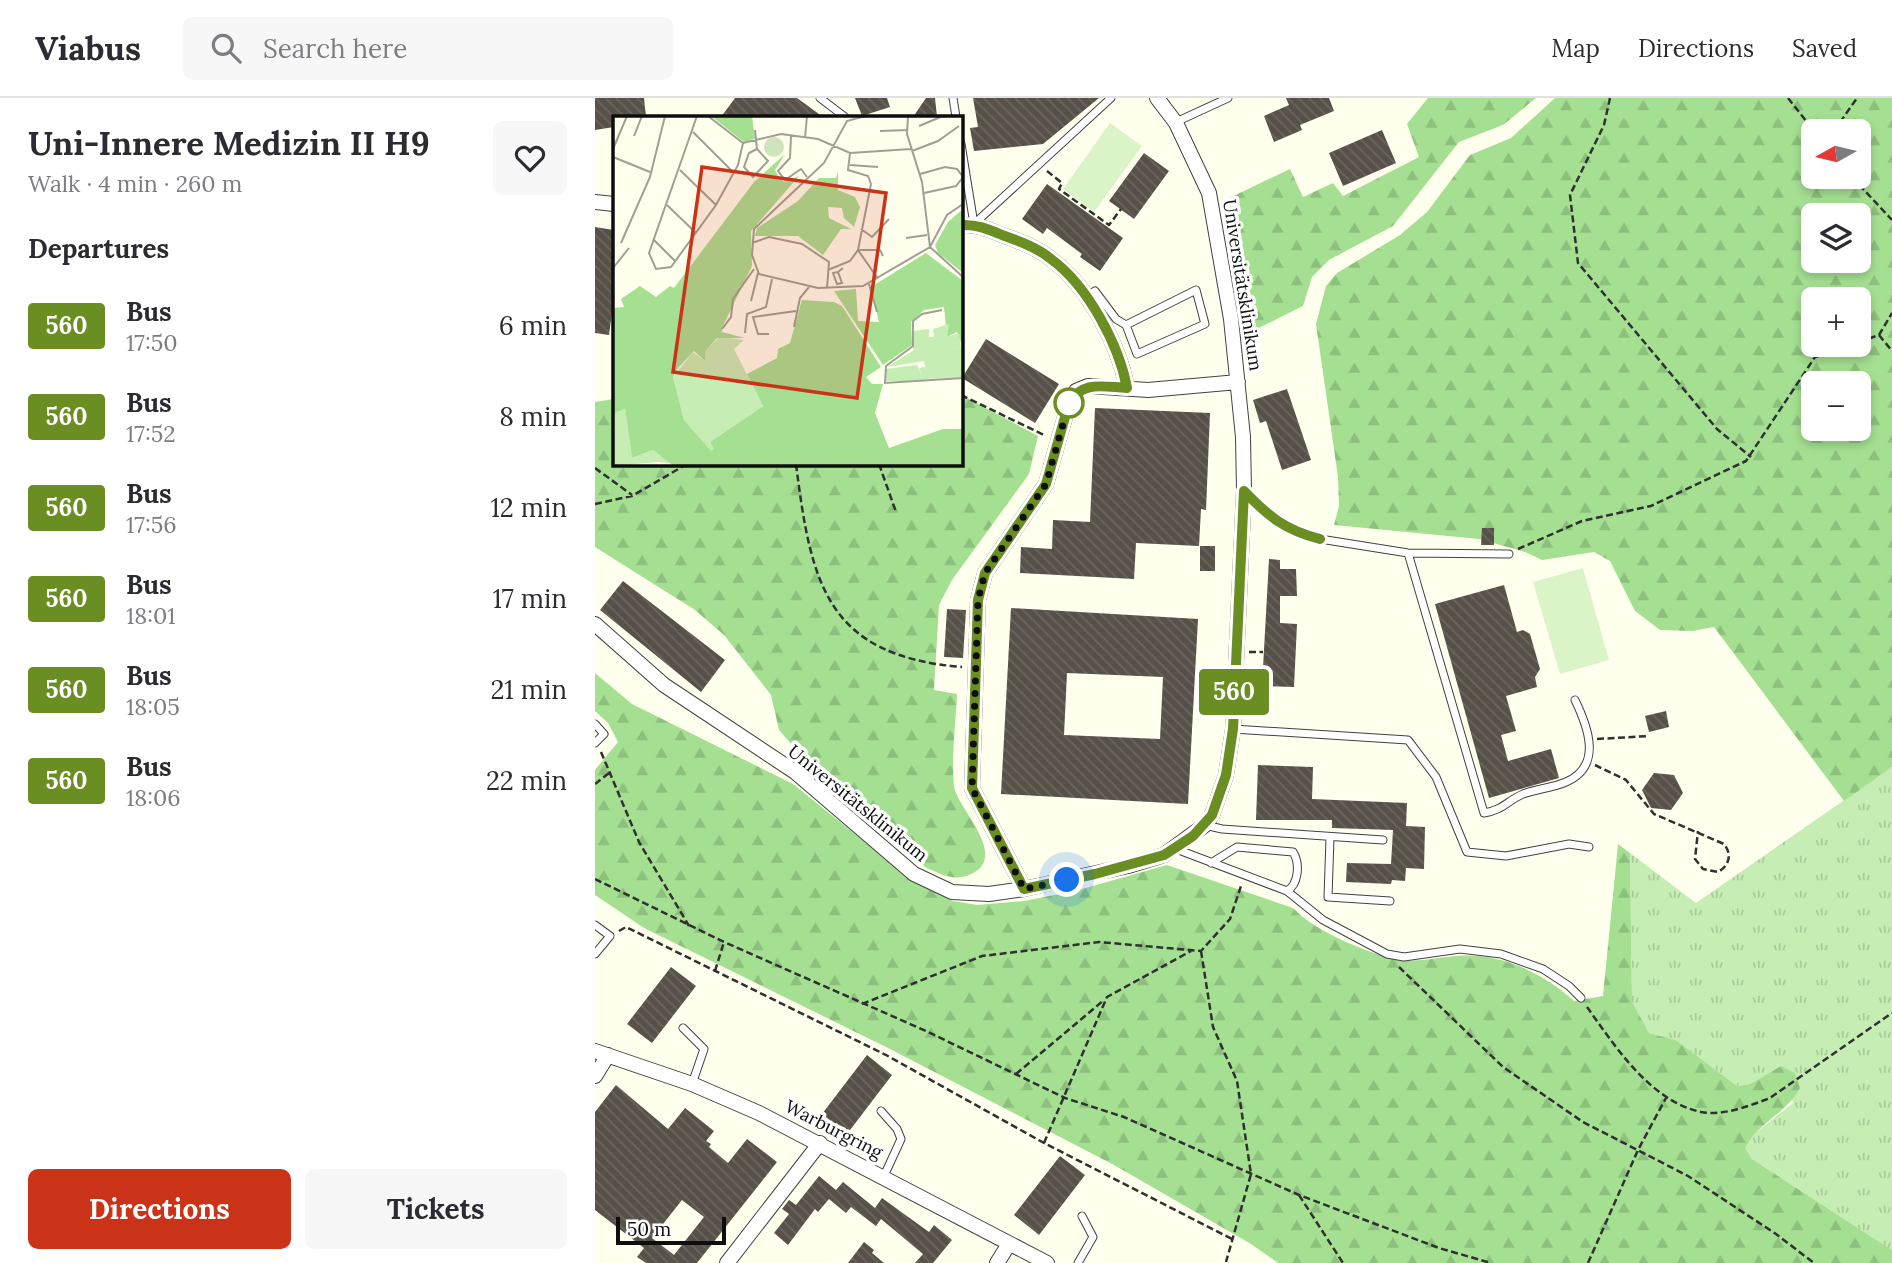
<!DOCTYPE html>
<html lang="en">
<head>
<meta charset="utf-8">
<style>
  body { margin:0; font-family:Lora,serif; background:#f7f7f7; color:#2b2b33; height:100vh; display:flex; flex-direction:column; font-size:26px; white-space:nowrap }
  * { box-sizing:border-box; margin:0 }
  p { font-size:23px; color:#7c7c81 }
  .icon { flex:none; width:38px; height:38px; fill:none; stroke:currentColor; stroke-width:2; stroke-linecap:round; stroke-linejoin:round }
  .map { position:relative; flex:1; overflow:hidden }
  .panel { display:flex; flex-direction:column; background:#fff; width:595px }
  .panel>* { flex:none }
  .badge { padding:0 14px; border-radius:5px; font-size:24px; line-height:46px }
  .needle { width:46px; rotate:262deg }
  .fabs { position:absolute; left:1206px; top:21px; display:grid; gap:14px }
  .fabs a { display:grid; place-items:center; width:70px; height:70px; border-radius:10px; background:#fff; box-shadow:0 4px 10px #0003; font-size:35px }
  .scale { position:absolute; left:21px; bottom:18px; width:110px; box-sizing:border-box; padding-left:7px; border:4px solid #0e0e0e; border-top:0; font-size:19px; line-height:24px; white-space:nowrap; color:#0e0e0e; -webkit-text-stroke:5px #fff; paint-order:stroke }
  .you { position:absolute; width:35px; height:35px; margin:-18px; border:5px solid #fff; border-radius:50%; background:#1a73e8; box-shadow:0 0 0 10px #1a73e833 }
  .map>.badge { position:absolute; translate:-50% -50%; box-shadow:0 0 0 4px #fff }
  h2 { padding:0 28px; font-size:26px; line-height:63px }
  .round { display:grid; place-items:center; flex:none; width:74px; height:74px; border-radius:10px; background:#f7f7f7 }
  .headline { display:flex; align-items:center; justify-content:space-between; height:119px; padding:0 28px }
  h1 { font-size:33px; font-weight:800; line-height:52px }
  .button { display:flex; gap:14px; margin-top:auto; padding:14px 28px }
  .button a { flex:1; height:80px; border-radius:10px; background:#cb3319; color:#fff; font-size:28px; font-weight:800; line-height:80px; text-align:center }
  .button a+a { background:#f7f7f7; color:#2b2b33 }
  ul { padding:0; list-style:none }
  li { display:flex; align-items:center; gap:21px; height:91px; padding:0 28px }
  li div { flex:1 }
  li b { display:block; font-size:26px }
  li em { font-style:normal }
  li .badge { min-width:77px; font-weight:700; text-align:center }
  header { display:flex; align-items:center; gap:42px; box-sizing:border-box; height:98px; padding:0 35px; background:#fff; border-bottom:2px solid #e1e1e2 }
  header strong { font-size:33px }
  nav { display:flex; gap:38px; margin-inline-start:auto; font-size:24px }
  .search { width:490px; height:63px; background:#f7f7f7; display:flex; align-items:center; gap:18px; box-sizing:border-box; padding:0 24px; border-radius:10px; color:#7c7c81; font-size:26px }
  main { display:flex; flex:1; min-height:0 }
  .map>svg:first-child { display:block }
</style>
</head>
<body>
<header>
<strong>Viabus</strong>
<div class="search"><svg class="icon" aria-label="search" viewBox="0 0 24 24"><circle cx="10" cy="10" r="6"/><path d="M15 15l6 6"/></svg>Search here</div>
<nav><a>Map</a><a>Directions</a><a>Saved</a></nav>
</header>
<main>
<section class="panel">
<div class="headline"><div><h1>Uni-Innere Medizin II H9</h1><p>Walk · 4 min · 260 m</p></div><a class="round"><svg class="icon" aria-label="heart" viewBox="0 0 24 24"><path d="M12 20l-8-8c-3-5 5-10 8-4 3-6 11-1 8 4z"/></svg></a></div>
<h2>Departures</h2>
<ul>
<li><span class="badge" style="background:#6b8e23;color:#fff">560</span><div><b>Bus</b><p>17:50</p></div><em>6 min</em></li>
<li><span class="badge" style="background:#6b8e23;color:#fff">560</span><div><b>Bus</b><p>17:52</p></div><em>8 min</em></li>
<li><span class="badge" style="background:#6b8e23;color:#fff">560</span><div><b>Bus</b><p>17:56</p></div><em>12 min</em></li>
<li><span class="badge" style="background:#6b8e23;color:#fff">560</span><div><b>Bus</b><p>18:01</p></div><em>17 min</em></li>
<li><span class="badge" style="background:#6b8e23;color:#fff">560</span><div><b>Bus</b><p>18:05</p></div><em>21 min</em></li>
<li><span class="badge" style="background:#6b8e23;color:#fff">560</span><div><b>Bus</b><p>18:06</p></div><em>22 min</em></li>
</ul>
<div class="button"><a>Directions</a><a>Tickets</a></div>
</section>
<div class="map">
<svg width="1297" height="1165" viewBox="0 0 1297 1165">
  <defs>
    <pattern id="grass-tufts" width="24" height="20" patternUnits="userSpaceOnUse" patternTransform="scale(1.75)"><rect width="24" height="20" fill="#c6edb4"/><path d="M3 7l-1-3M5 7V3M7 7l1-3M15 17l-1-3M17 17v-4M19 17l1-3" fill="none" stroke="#a9ca9a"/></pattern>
    <pattern id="forest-firs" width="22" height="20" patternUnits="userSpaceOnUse" patternTransform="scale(1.75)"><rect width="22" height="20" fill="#a5e092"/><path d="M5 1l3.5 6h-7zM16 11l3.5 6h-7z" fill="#8dbf7d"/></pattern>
    <pattern id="building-back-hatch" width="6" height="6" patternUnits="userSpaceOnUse" patternTransform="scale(1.75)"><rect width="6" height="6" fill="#575149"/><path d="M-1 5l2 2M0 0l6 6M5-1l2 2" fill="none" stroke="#6a655f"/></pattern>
  </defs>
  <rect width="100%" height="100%" fill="#ffe"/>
  <path fill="url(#grass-tufts)" d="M 1297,669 L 1297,1152 L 1157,1061 L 1149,1049 L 1154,1040 L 1198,1005 L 1186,968 L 1155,986 L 1142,988 L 1081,942 L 1054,935 L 1037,905 L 1035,755 L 1101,805 Z"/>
  <path fill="url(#forest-firs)" fill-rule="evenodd" d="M 833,0 L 941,0 L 908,27 L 864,44 L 798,128 L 734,162 L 717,179 L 708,208 L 654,235 L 626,104 L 695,71 L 708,99 L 738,85 L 748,98 L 824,59 L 812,26 Z
    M 960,0 L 1297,0 L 1297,669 L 1249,703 L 1119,529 L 1098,533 L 1065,532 L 1040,513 L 1015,463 L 999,454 L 947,462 L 930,454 L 884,441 L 739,427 L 744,408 L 743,379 L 721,226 L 731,188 L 742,175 L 805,137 L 832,114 L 875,57 L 916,40 ZM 1218,33 L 1264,33 L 1264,79 L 1218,79 ZM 1218,117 L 1264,117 L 1264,163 L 1218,163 ZM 1218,201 L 1264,201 L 1264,247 L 1218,247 ZM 1218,285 L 1264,285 L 1264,331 L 1218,331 Z
    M 366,297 L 443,338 L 434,376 L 357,482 L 344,507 L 339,592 L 362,596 C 361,625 356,658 359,688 C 362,710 411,754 380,774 C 362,785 347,777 330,769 L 203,654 L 184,632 L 176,597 L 129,537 L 100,512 L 0,449 L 0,304 L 19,301 L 19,366 L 366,366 Z
    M 0,575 L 37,606 L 198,686 L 316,781 L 358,803 L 382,807 L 429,803 L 480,793 L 572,767 L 698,810 C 719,833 777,858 808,862 C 826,864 845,859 862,858 C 905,854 948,875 979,903 L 1008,898 L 1023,746 L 1035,755 L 1037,904 L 1054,935 L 1081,942 L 1142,988 L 1155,986 L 1186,968 L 1200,975 L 1205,990 C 1192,1015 1162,1025 1150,1050 L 1157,1061 L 1297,1152 L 1297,1165 L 683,1165 L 656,1146 L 519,1067 L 293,950 L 49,830 L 0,797 L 0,672 L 23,644 L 13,625 L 0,613 Z"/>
  <path fill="#dbf4c7" d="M 515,25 L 547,48 L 499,114 L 468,91 Z
    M 988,470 L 1014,562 L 965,576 L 938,484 Z"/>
  <path fill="url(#building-back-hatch)" fill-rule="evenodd" d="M 0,0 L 49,0 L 51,19 L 19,19 L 19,29 L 0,32 Z
    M 140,0 L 202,0 L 228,19 L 126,19 Z
    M 260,0 L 292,0 L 295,9 L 267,18 Z
    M 331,0 L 340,0 L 342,19 L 318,19 Z
    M 378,0 L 504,0 L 448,46 L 379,53 L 375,30 L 383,29 Z
    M 691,0 L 734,0 L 739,13 L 705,27 L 707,32 L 679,44 L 669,18 L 694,7 Z
    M 787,32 L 801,65 L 748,88 L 734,55 Z
    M 549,55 L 574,73 L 539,121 L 514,103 Z
    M 452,86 L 528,140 L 505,173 L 485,159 L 487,156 L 452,130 L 448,136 L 427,121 Z
    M 0,129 L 19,132 L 19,200 L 14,237 L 0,235 Z
    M 391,241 L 464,286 L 440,325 L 367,280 Z
    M 692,291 L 716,362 L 687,372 L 671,323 L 665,325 L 658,302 Z
    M 500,310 L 615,315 L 611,412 L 606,411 L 604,448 L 541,445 L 539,481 L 425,475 L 426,449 L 457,451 L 458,422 L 495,424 Z
    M 887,430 L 899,430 L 899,447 L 886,447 Z
    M 605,448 L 620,448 L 620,473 L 605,473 Z
    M 674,461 L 685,462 L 685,471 L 701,471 L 702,498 L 685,498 L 685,525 L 702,526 L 699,589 L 667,588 Z
    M 28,483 L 130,562 L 106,594 L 5,512 Z
    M 909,487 L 922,534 L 928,532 L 935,536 L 945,571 L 940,579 L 942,589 L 911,598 L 921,633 L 906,637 L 913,663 L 956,651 L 964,680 L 894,700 L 840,506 Z
    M 416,510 L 603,521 L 593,706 L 406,696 ZM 472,575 L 568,579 L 565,641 L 469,637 Z
    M 352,511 L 371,512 L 368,560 L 349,559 Z
    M 1071,613 L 1074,629 L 1054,634 L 1050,618 Z
    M 663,667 L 718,669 L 717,701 L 812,705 L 811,728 L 830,729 L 829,771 L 811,770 L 810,783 L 797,782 L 796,786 L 751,784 L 752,765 L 796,766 L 798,732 L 737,730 L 737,722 L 661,722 Z
    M 1059,675 L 1079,677 L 1088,695 L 1076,712 L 1056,710 L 1047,692 Z
    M 76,869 L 101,888 L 57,945 L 32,926 Z
    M 272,957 L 297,977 L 252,1036 L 227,1016 Z
    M 21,987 L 73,1031 L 90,1010 L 119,1033 L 111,1043 L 116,1046 L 114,1049 L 133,1065 L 152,1041 L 182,1064 L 102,1165 L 51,1165 L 42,1159 L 49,1150 L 0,1112 L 0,1014 ZM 87,1102 L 109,1119 L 79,1157 L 57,1140 Z
    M 465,1058 L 490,1077 L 444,1137 L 419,1117 Z
    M 224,1078 L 241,1092 L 248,1084 L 280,1110 L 287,1100 L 334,1134 L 339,1127 L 357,1142 L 338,1165 L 320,1165 L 328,1156 L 286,1121 L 281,1128 L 256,1109 L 251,1115 L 234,1101 L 223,1114 L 220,1111 L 193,1147 L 179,1135 L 194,1116 L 187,1111 L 194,1102 L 201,1107 Z
    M 269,1144 L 279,1152 L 277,1155 L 289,1165 L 253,1165 Z"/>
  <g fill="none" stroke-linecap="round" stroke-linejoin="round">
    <defs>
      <path id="service" d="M 225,0 L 250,19
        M 358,0 L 361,19
        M 581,24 L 633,0
        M 366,46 L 379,126
        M 379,126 L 516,0
        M 491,199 L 500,193 L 521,221 L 531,227 L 601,192 L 610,226 L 542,256 L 531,227
        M 650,394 L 671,415 L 698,434 L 725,441 L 813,455 L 914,456
        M 813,455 L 889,715 C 908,712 912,703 928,696 C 941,691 957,690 971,684 C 1008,668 993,629 980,602
        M 0,626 L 9,636 L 0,645
        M 638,631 L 813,642 L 841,679 L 872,754 L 911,758 L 974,746 L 994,749
        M 610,727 L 627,731 L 788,742
        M 735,740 L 733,799 L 795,803
        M 581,751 L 692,793 L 728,822 L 792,856 L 809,859 L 865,851 L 906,856 L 948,871 L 974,888 L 986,900
        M 616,765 L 642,749 L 698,754 C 705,765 704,786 692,793
        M 0,827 L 15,838 L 0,856
        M 88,930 L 109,951 L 97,986
        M 286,1013 L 302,1031 L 306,1041 L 289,1078
        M 483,1165 L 498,1139 L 487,1118"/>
      <path id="minor" d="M 0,104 L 19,106
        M 366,127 C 381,126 393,131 407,137 C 424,143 443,150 456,161 C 493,188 524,247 532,290
        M 0,526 L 69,587 L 200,674 L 319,776 L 357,794 L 394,796 L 429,791 L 533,768 L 569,757 L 610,727 L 617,717 L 631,677 L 638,631 L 649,393 L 648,339 L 636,221 L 614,95 L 581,25 L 562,0
        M 429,791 L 377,690 L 383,502 L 390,475 L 451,386 L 474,305 L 481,293 L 493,288 L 553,292 L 643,284
        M 0,953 L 97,986 L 164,1015 L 452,1165
        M 0,978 L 13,957
        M 132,1165 L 225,1045
        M 402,1165 L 414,1146"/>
    </defs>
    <use href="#service" stroke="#414141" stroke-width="9"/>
    <use href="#minor" stroke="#414141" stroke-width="16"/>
    <path stroke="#303030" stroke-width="2.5" stroke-dasharray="7 3.5" stroke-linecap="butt" d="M 1015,0 L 1009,27 L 975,97 L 983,165 L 1122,331 L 1156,359
      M 1193,0 L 1219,33
      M 1239,33 L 1262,0
      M 452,73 L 467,85 L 464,91 L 514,127 L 526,111
      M 1257,79 L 1297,122
      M 1284,237 L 1297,253
      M 1264,244 L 1284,237 L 1297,215
      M 366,297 L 449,337
      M 201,366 C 216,485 231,558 367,569
      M 284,366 L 301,414
      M 0,370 L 37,397
      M 0,406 L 37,398 L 92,366
      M 923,451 L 987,423 L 1056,408 L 1151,363 L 1220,259 L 1256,247
      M 654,554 L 668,554
      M 1002,641 L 1054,638
      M 6,654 L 44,744 L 94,828
      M 1000,667 L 1031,682 L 1059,716 L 1129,746 C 1137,756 1135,767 1123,774 L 1108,771 L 1100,761 L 1103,733
      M 0,686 L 14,675
      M 0,781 L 129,844 L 331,933 L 470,1000 L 529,1019 L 704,1097 L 844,1150 L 896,1165
      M 24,833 L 31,829 L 291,957 L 449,1045 L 637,1141
      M 606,853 L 618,929 L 642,983 L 656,1076 L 631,1164
      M 804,869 L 908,969 L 988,1024 L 1093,1078 L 1181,1136 L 1219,1165
      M 120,873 L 129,844
      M 267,906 L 387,858 L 504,844 L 606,853 L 635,821 L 647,785
      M 992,909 C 1020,948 1055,1003 1106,1014 C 1129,1018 1154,1008 1175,1000 L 1297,915
      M 421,976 L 509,902
      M 449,1045 L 512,899 L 596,853
      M 704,1097 L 748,1165
      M 993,1165 L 1043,1052 L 1072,998"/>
    <use href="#service" stroke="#fff" stroke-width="7"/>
    <use href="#minor" stroke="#fff" stroke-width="14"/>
  </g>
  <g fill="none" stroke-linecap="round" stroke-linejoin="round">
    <defs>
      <path id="line" d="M 366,127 C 381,126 393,131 407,137 C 424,143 443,150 456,161 C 493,188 524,247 532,290 C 508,289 488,282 474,305 L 451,386 L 390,475 L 383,502 L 377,690 L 429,791 L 500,776 L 569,757 L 598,738 L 617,717 L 631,677 L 638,631 L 649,393 C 674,419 690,432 725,441"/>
    </defs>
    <use href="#line" stroke="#fff" stroke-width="16"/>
    <use href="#line" stroke="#6b8e23" stroke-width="10"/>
    <path stroke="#0e0e0e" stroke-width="7" stroke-dasharray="0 12.6" d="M 472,782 L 429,791 L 377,690 L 383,502 L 390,475 L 451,386 L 474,305"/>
  </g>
  <circle fill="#fff" stroke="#6b8e23" stroke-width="3.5" cx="474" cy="305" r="14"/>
  <g text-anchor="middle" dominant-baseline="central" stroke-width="7" stroke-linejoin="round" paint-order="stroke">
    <g font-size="18" fill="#0e0e0e" stroke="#fff">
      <text transform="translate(648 187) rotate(81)">Universitätsklinikum</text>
      <text transform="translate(263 705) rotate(39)">Universitätsklinikum</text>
      <text transform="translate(239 1031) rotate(27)">Warburgring</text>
    </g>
  </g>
  <g transform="translate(18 18)">
    <rect width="350" height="350" fill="#ffe"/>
    <path d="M 107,221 L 131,224 L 121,233 L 150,290 L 97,326 L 102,333 L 98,336 L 71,304 L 60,261 L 80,236 L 92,245 L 91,235 ZM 350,232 L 349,261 L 310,263 L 306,252 L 312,251 L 311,245 L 274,251 L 301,234 ZM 304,249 L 311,265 L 273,265 L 273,253 ZM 12,293 L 19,342 L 40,334 L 55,344 L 84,350 L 45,346 L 1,350 L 0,306 L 2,297 Z" fill="#c6edb4"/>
    <path d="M 98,0 L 139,0 L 142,23 L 131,26 ZM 172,38 L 162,54 L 165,60 L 171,66 L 186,60 L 138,115 L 139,150 L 109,212 L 109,216 L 132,222 L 104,222 L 92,235 L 92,245 L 81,235 L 64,253 L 60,261 L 71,304 L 98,335 L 101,333 L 97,326 L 150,290 L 134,258 L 164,242 L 165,233 L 177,227 L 189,184 L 221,186 L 229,190 L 268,251 L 253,261 L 259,268 L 270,268 L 262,297 L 276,332 L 330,313 L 350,313 L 350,350 L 61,350 L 40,334 L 19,342 L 12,293 L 2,297 L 0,306 L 0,192 L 11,191 L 8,183 L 27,170 L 43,181 L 57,170 L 61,172 L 141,66 ZM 225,55 L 225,74 L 242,81 L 247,91 L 241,111 L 231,102 L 229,92 L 215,91 L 216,102 L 238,113 L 228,113 L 210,139 L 185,120 L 142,120 L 144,112 L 185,85 L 206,62 L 223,62 ZM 350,93 L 350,157 L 325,137 L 322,129 L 335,106 ZM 313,137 L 350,165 L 350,232 L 344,216 L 334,221 L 331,191 L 311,194 L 298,206 L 299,229 L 270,249 L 221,175 L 243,173 L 245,205 L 266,206 L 258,171 Z" fill="#a5e092"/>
    <path d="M151 31a10 10 0 1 1 20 0a10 10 0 1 1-20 0Z" fill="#cfe3bd"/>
    <path d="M 336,208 L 334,221 L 346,217 L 348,232 L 307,237 L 300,233 L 300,215 L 316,213 L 316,221 L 321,221 L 320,213 Z" fill="#c6edb4"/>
    <path fill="none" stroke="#9f9f94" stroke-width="2" d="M 84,0 L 36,137 L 43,153 L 58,151 L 103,89 L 125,49 L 130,27M 95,0 L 130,27M 252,0 L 234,5 L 211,47 L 141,113 L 139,139 L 146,158 L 205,172 L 250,170 L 317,131 L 334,99 L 350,88M 295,0 L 294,18 L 309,66 L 317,131 L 350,161M 306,10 L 330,0M 142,14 L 144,33 L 155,45 L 140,61 L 131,51 L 136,37 L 144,33M 267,15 L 294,14M 80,16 L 121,57M 168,18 L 205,23 L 237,37 L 298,33M 21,20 L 29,0M 178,20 L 177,42 L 165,55 L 172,64 L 188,53 L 194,61M 192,22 L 194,0M 130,27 L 168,18M 0,33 L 14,0M 299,35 L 325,25 L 346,10M 0,41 L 37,56M 237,49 L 265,51M 67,54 L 103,89M 307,58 L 332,51 L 344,53 L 350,61 L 343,70 L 311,77M 54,89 L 83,117M 248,113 L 259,121 L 276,103M 293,122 L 314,119M 41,124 L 62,145M 8,127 L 37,61 L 52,0M 139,127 L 156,121 L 189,128 L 216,146 L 214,172M 245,134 L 265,163M 245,134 L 267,134 L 270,140M 0,152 L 16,132M 215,154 L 237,145 L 245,134 L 258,68 L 255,60 L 235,54 L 237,37M 225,156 L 220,157 L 224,168 L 229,167 L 225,156 L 230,152M 256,168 L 264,196M 138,185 L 145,157M 329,194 L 309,198 L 300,205 L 300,230 L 273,250 L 272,267 L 350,262M 181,211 L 187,182 L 196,171M 109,213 L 118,201 L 120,183 L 141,153M 132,217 L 134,198 L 153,191 L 159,163M 156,218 L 145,218 L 140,201 L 183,195"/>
    <path fill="#cb3319" fill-opacity="0.15" stroke="#cb3319" stroke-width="3.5" d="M 89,51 L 273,77 L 244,282 L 60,256 Z"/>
    <rect width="350" height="350" fill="none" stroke="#0e0e0e" stroke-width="3.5"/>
  </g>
</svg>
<div class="fabs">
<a><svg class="needle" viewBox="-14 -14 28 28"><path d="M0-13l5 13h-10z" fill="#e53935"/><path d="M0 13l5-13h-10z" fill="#7c7c81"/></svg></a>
<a><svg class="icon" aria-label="layers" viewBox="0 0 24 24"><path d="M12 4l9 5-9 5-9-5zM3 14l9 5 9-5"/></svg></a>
<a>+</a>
<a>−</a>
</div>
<div class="scale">50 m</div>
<div class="you" style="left:472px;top:782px"></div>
<b class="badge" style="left:639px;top:594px;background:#6b8e23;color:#fff">560</b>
</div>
</main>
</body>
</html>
